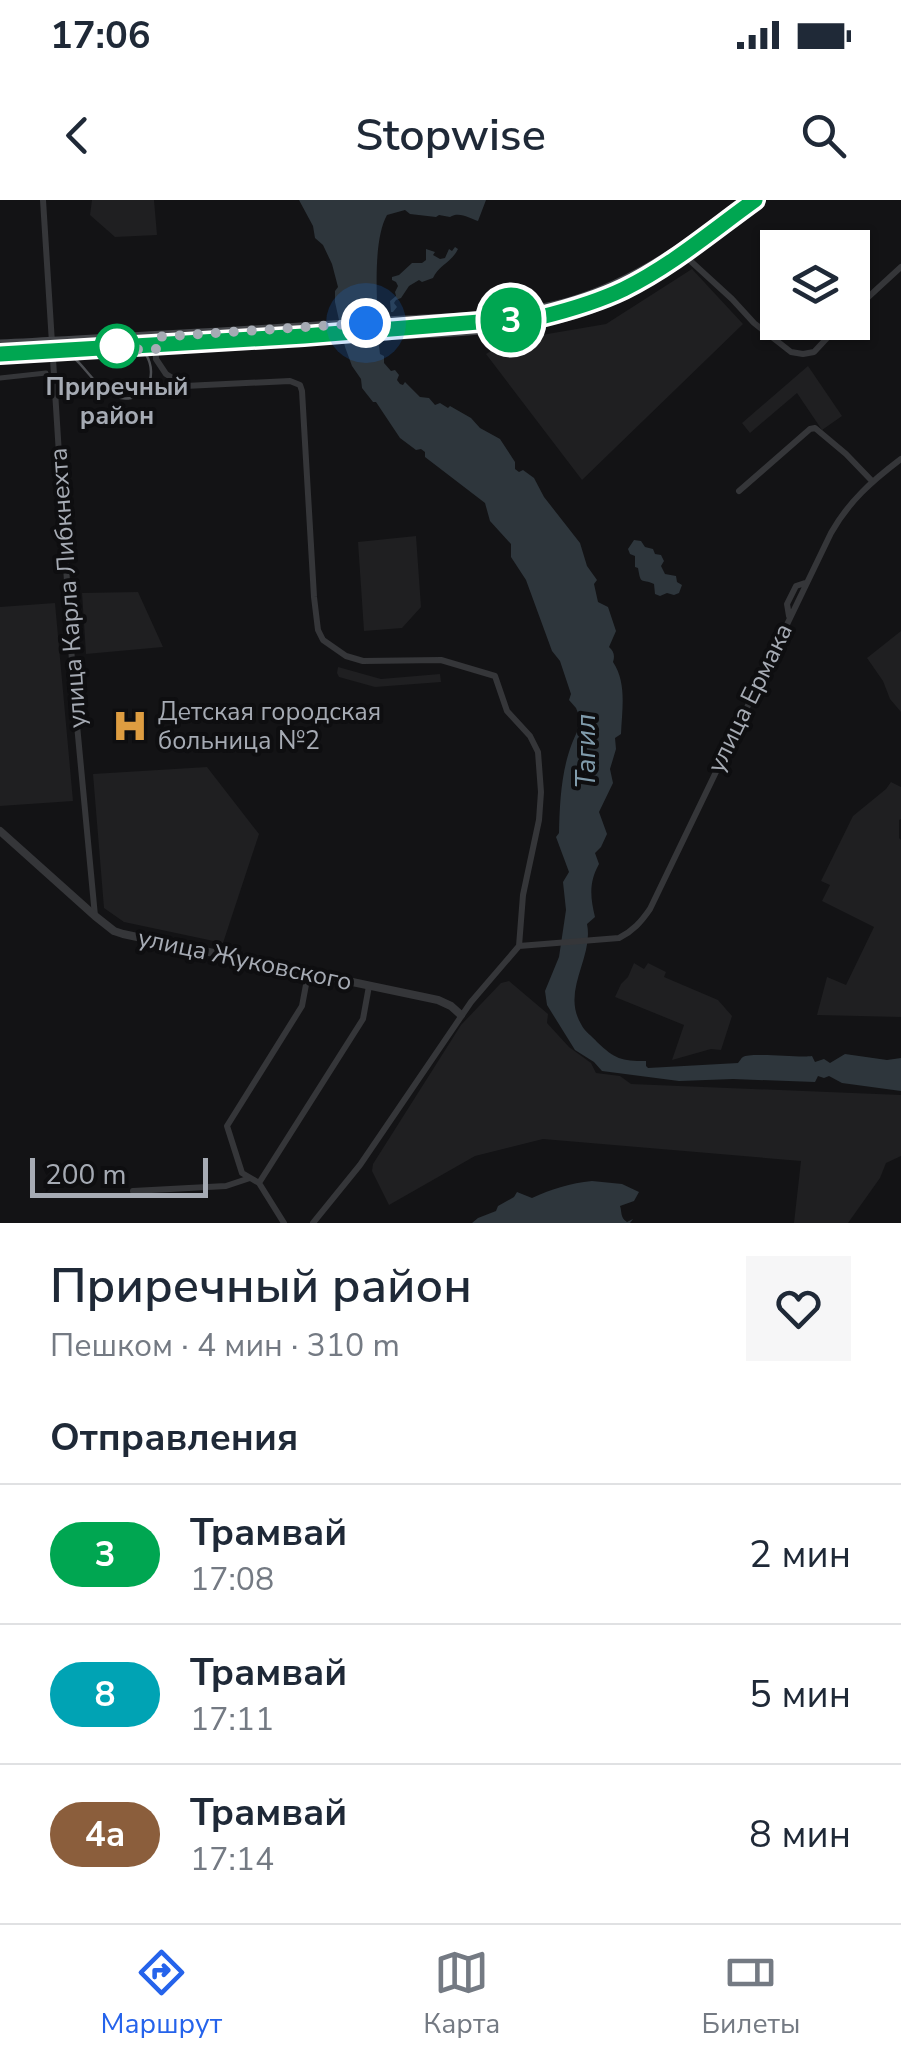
<!DOCTYPE html>
<html lang="ru">
<head>
<meta charset="utf-8">
<style>
  body { margin:0; font-family:"Nunito Sans",sans-serif; background:#f6f6f7; color:#1f2937; height:100vh; display:flex; flex-direction:column; font-size:38px; white-space:nowrap }
  * { box-sizing:border-box; margin:0 }
  p { font-size:32px; color:#747a83 }
  .icon { flex:none; width:55px; height:55px; fill:none; stroke:currentColor; stroke-width:2; stroke-linecap:round; stroke-linejoin:round }
  .map { position:relative; height:1023px; overflow:hidden }
  .side { display:flex; flex-direction:column; background:#fff; flex:1 }
  .side>* { flex:none }
  .badge { padding:0 20px; border-radius:32px; font-size:35px; line-height:65px }
  .buttons { position:absolute; left:760px; top:30px; display:grid; gap:20px }
  .buttons a { display:grid; place-items:center; width:110px; height:110px; border-radius:0px; background:#fff; box-shadow:0 2px 8px #0004; font-size:50px }
  .scale { position:absolute; left:30px; bottom:25px; width:178px; box-sizing:border-box; padding-left:10px; border:5px solid #a6abb4; border-top:0; font-size:28px; line-height:35px; white-space:nowrap; color:#a6abb4; -webkit-text-stroke:8px #0e0e10; paint-order:stroke }
  .you { position:absolute; width:50px; height:50px; margin:-25px; border:8px solid #fff; border-radius:50%; background:#1a73e8; box-shadow:0 0 0 15px #1a73e833 }
  .map>.badge { position:absolute; translate:-50% -50%; box-shadow:0 0 0 5px #fff }
  h2 { padding:0 50px; font-size:38px; line-height:90px }
  .round { display:grid; place-items:center; flex:none; width:105px; height:105px; border-radius:0px; background:#f6f6f7 }
  .overview { display:flex; align-items:center; justify-content:space-between; height:170px; padding:0 50px }
  h1 { font-size:48px; font-weight:600; line-height:75px }
  ul { padding:0; list-style:none }
  li { display:flex; align-items:center; gap:30px; height:140px; padding:0 50px; border-top:2px solid #e0e1e3 }
  li div { flex:1 }
  li b { display:block; font-size:38px }
  li em { font-style:normal }
  li .badge { min-width:110px; font-weight:700; text-align:center }
  .status { display:flex; justify-content:space-between; align-items:center; height:70px; padding:0 50px; background:#fff; direction:ltr }
  .status svg { height:28px; fill:currentColor }
  header { display:flex; justify-content:space-between; align-items:center; height:130px; padding:0 50px; background:#fff; font-size:45px; font-weight:600 }
  .tab-bar { display:flex; justify-content:space-around; align-items:center; height:140px; border-top:2px solid #e0e1e3; background:#fff; font-size:28px; color:#747a83 }
  .tab-bar a { display:grid; justify-items:center; gap:5px }
  .tab-bar .on { color:#2563eb }
  .map>svg:first-child { display:block }
</style>
</head>
<body>
<div class="status"><b>17:06</b><svg viewBox="0 0 49 12"><path d="M0 12V9h3v3zM5 12V6h3v6zM10 12V3h3v9zM15 12V0h3v12zM26 1h20v11H26zM47 4h2v5h-2z"/></svg></div>
<header><svg class="icon" aria-label="back" viewBox="0 0 24 24"><path d="M15 5l-7 7 7 7"/></svg>Stopwise<svg class="icon" aria-label="search" viewBox="0 0 24 24"><circle cx="10" cy="10" r="6"/><path d="M15 15l6 6"/></svg></header>
<div class="map">
<svg width="901" height="1023" viewBox="0 0 901 1023">
  <rect width="100%" height="100%" fill="#131315"/>
  <path fill="#1f1f21" d="M 92,0 L 154,0 L 157,35 L 115,37 L 90,15 Z
    M 692,69 L 743,124 L 582,280 L 486,154 L 507,141 L 606,124 Z
    M 808,166 L 842,216 L 822,230 L 797,193 L 750,233 L 742,223 Z
    M 416,336 L 421,407 L 402,428 L 364,431 L 358,342 Z
    M 138,392 L 163,447 L 86,454 L 82,393 Z
    M 55,403 L 73,601 L 0,606 L 0,407 Z
    M 901,431 L 901,512 L 890,499 L 883,481 L 867,458 Z
    M 338,467 L 381,479 L 440,474 L 441,482 L 375,487 L 339,477 L 337,473 Z
    M 207,567 L 259,634 L 223,743 L 124,722 L 104,708 L 93,574 Z
    M 891,582 L 901,587 L 901,619 L 899,620 L 899,638 L 901,640 L 901,817 L 817,815 L 827,777 L 846,785 L 874,727 L 822,701 L 830,685 L 821,681 L 853,616 L 886,589 Z
    M 634,763 L 644,769 L 648,763 L 666,772 L 664,777 L 718,800 L 732,816 L 721,850 L 711,849 L 672,860 L 684,825 L 615,797 L 621,784 L 628,777 Z
    M 509,781 L 548,814 L 547,823 L 569,847 L 591,863 L 596,873 L 620,876 L 631,884 L 901,895 L 901,956 L 886,963 L 880,978 L 848,1023 L 794,1023 L 801,961 L 543,939 L 475,956 L 389,1005 L 372,971 L 373,964 L 461,825 L 501,783 Z"/>
  <path fill="#2e363c" d="M 299,0 L 486,0 L 478,21 C 470,19 460,11 450,17 L 439,15 L 436,17 L 410,14 L 405,10 L 387,15 C 371,44 378,111 379,146 L 380,154 L 384,156 L 384,163 L 391,171 L 395,170 L 399,175 L 397,180 L 400,184 L 403,185 L 405,182 L 420,197 L 429,198 L 435,205 L 440,203 L 448,208 L 450,206 L 471,218 L 480,228 L 500,239 L 515,262 L 515,269 L 519,272 L 523,270 L 534,278 L 544,297 L 580,343 L 587,366 L 597,380 L 594,384 L 598,402 L 608,407 L 616,431 L 609,447 C 614,451 615,456 613,462 C 627,483 622,509 621,534 L 615,538 L 616,549 L 610,569 L 613,583 L 599,612 L 607,634 L 601,647 L 595,653 L 599,664 C 589,682 590,697 595,717 L 587,724 C 594,758 561,790 581,824 C 584,831 592,836 597,842 C 615,859 621,861 646,861 L 646,866 L 648,868 L 738,863 C 740,861 741,858 743,857 C 750,852 799,858 812,856 L 815,862 L 824,859 L 830,863 L 845,854 L 887,860 L 901,858 L 901,891 L 842,883 L 829,876 L 824,878 L 818,876 L 815,882 L 733,879 L 679,881 L 602,871 L 594,862 L 575,850 L 547,805 L 545,791 L 559,757 L 566,710 L 563,682 L 569,672 L 556,637 L 559,633 C 560,594 562,556 582,523 L 576,508 L 569,500 L 571,494 L 560,461 L 552,451 L 526,380 L 511,357 L 511,344 L 490,321 L 485,303 L 425,257 L 425,252 L 421,249 L 416,250 L 400,238 L 376,202 L 373,202 L 362,188 L 361,179 L 352,166 L 345,147 L 335,102 L 335,91 L 338,87 L 332,64 L 323,45 L 315,38 L 313,26 Z
    M 455,47 L 458,49 C 452,62 438,66 433,78 L 422,82 L 419,80 L 409,86 L 401,98 L 396,100 L 394,103 L 397,107 L 393,112 L 391,112 L 390,101 L 396,96 L 395,92 L 398,86 L 396,82 L 392,80 L 392,77 L 399,75 L 412,63 L 422,63 L 426,60 L 426,49 L 435,52 L 433,55 L 440,59 L 445,58 L 449,49 L 452,51 Z
    M 634,340 L 641,341 L 645,347 L 653,349 L 655,354 L 661,355 L 664,361 L 661,366 L 665,374 L 676,376 L 677,382 L 682,385 L 679,393 L 674,395 L 667,393 L 660,396 L 655,394 L 654,384 C 641,378 641,386 638,368 L 635,367 L 635,356 L 630,354 L 628,349 Z
    M 592,981 L 622,984 L 639,992 L 634,1001 L 620,1006 C 622,1011 620,1018 627,1022 L 633,1019 L 630,1023 L 472,1023 L 478,1018 L 496,1011 L 498,1006 L 514,997 L 517,992 L 532,998 C 552,989 570,983 592,981 Z"/>
  <g fill="none" stroke-linecap="round" stroke-linejoin="round">
    <path stroke="#353639" stroke-width="5" d="M 0,178 L 46,173"/>
    <path stroke="#353639" stroke-width="6" d="M 43,0 L 74,493 L 95,716
      M 684,55 L 732,99 L 754,123 L 791,152 L 803,154 L 814,152 L 842,122
      M 852,112 L 901,67
      M 155,137 L 156,159 L 166,174 L 185,186 L 290,181 L 300,185 L 302,191 L 314,397 L 318,430 L 323,440 L 346,456 L 363,461 L 441,460 L 495,476 L 507,511 L 530,536 L 538,552 L 541,592 L 539,620 L 523,695 L 519,746 L 471,802 L 360,965 L 313,1023
      M 739,291 L 810,229 L 815,228 L 846,254 L 872,281
      M 789,416 L 787,404 L 796,386 L 805,383
      M 519,746 L 619,738 C 633,731 641,722 650,709 L 831,333 C 849,301 872,281 901,259
      M 259,983 L 363,819 L 369,786
      M 133,991 L 226,986 L 250,978
      M 284,1023 L 259,983 L 242,973 L 227,926 L 302,806 L 308,774"/>
    <path stroke="#353639" stroke-width="8" d="M 0,631 L 95,716 L 114,731 L 123,734 L 438,800 L 451,806 L 461,815"/>
    <path stroke="#434549" stroke-width="9" d="M 0,144 C 129,137 258,131 387,121 C 447,117 510,118 568,102 C 634,83 692,42 745,0
      M 0,157 C 129,150 257,145 386,136 C 444,132 519,131 574,115 C 644,94 703,44 760,0"/>
    <path stroke="#4c4e52" stroke-width="2.5" d="M 58,150 C 63,152 69,154 73,157 C 90,171 104,203 131,198 C 159,191 156,153 132,142
      M 0,154 L 304,136 L 541,117 C 570,110 597,102 624,89 C 671,65 712,31 755,0"/>
  </g>
  <g fill="none" stroke-linecap="round" stroke-linejoin="round">
    <defs>
      <path id="line" d="M 0,154 L 304,136 L 541,117 C 569,110 597,102 624,89 C 671,66 712,31 755,0"/>
    </defs>
    <use href="#line" stroke="#fff" stroke-width="22"/>
    <use href="#line" stroke="#00a651" stroke-width="15"/>
    <path stroke="#a6abb4" stroke-width="10" stroke-dasharray="0 18" d="M 117,146 L 110,150 L 156,149 L 156,137 L 366,123"/>
  </g>
  <defs>
    <symbol id="hospital-bare" viewBox="-9 -9 18 18"><path d="M-5-5h3v3.5h4V-5h3V5h-3V1.5h-4V5h-3Z" fill="#de9d41" stroke="#0e0e10" stroke-width="2.5" paint-order="stroke"/></symbol>
  </defs>
  <g fill-rule="evenodd">
    <use href="#hospital-bare" x="105" y="501" width="50" height="50"/>
  </g>
  <circle fill="#fff" stroke="#00a651" stroke-width="5" cx="117" cy="146" r="20"/>
  <g text-anchor="middle" dominant-baseline="central" stroke-width="8" stroke-linejoin="round" paint-order="stroke">
    <g font-size="25" font-weight="bold" fill="#a6abb4" stroke="#0e0e10">
      <text x="117" y="187">Приречный<tspan x="117" dy="29">район</tspan></text>
    </g>
    <g font-size="25" fill="#a6abb4" stroke="#0e0e10">
      <text transform="translate(68 388) rotate(-94)">улица Карла Либкнехта</text>
      <text transform="translate(750 498) rotate(-64)">улица Ермака</text>
      <text transform="translate(245 760) rotate(12)">улица Жуковского</text>
    </g>
    <g font-size="25" fill="#a6abb4" stroke="#0e0e10" text-anchor="start">
      <text x="158" y="512">Детская городская<tspan x="158" dy="29">больница №2</tspan></text>
    </g>
    <g font-size="28" font-style="italic" fill="#809bab" stroke="#0e0e10">
      <text transform="translate(586 551) rotate(-90)">Тагил</text>
    </g>
  </g>
</svg>
<div class="buttons">
<a><svg class="icon" aria-label="layers" viewBox="0 0 24 24"><path d="M12 4l9 5-9 5-9-5zM3 14l9 5 9-5"/></svg></a>
</div>
<div class="scale">200 m</div>
<div class="you" style="left:366px;top:123px"></div>
<b class="badge" style="left:511px;top:120px;background:#00a651;color:#fff">3</b>
</div>
<section class="side">
<div class="overview"><div><h1>Приречный район</h1><p>Пешком · 4 мин · 310 m</p></div><a class="round"><svg class="icon" aria-label="heart" viewBox="0 0 24 24"><path d="M12 20l-8-8c-3-5 5-10 8-4 3-6 11-1 8 4z"/></svg></a></div>
<h2>Отправления</h2>
<ul>
<li><span class="badge" style="background:#00a651;color:#fff">3</span><div><b>Трамвай</b><p>17:08</p></div><em>2 мин</em></li>
<li><span class="badge" style="background:#00a3b4;color:#fff">8</span><div><b>Трамвай</b><p>17:11</p></div><em>5 мин</em></li>
<li><span class="badge" style="background:#8b5e3c;color:#fff">4а</span><div><b>Трамвай</b><p>17:14</p></div><em>8 мин</em></li>
</ul>
</section>
<nav class="tab-bar">
<a class="on"><svg class="icon" aria-label="directions" viewBox="0 0 24 24"><path d="M12 3l9 9-9 9-9-9zM9 14v-3h6M13 9l2 2-2 2"/></svg>Маршрут</a>
<a><svg class="icon" aria-label="map" viewBox="0 0 24 24"><path d="M3 6l6-2 6 2 6-2v14l-6 2-6-2-6 2zM9 4v14M15 6v14"/></svg>Карта</a>
<a><svg class="icon" aria-label="tickets" viewBox="0 0 24 24"><path d="M3 7h18v10H3zM15 7v10"/></svg>Билеты</a>
</nav>
</body>
</html>
